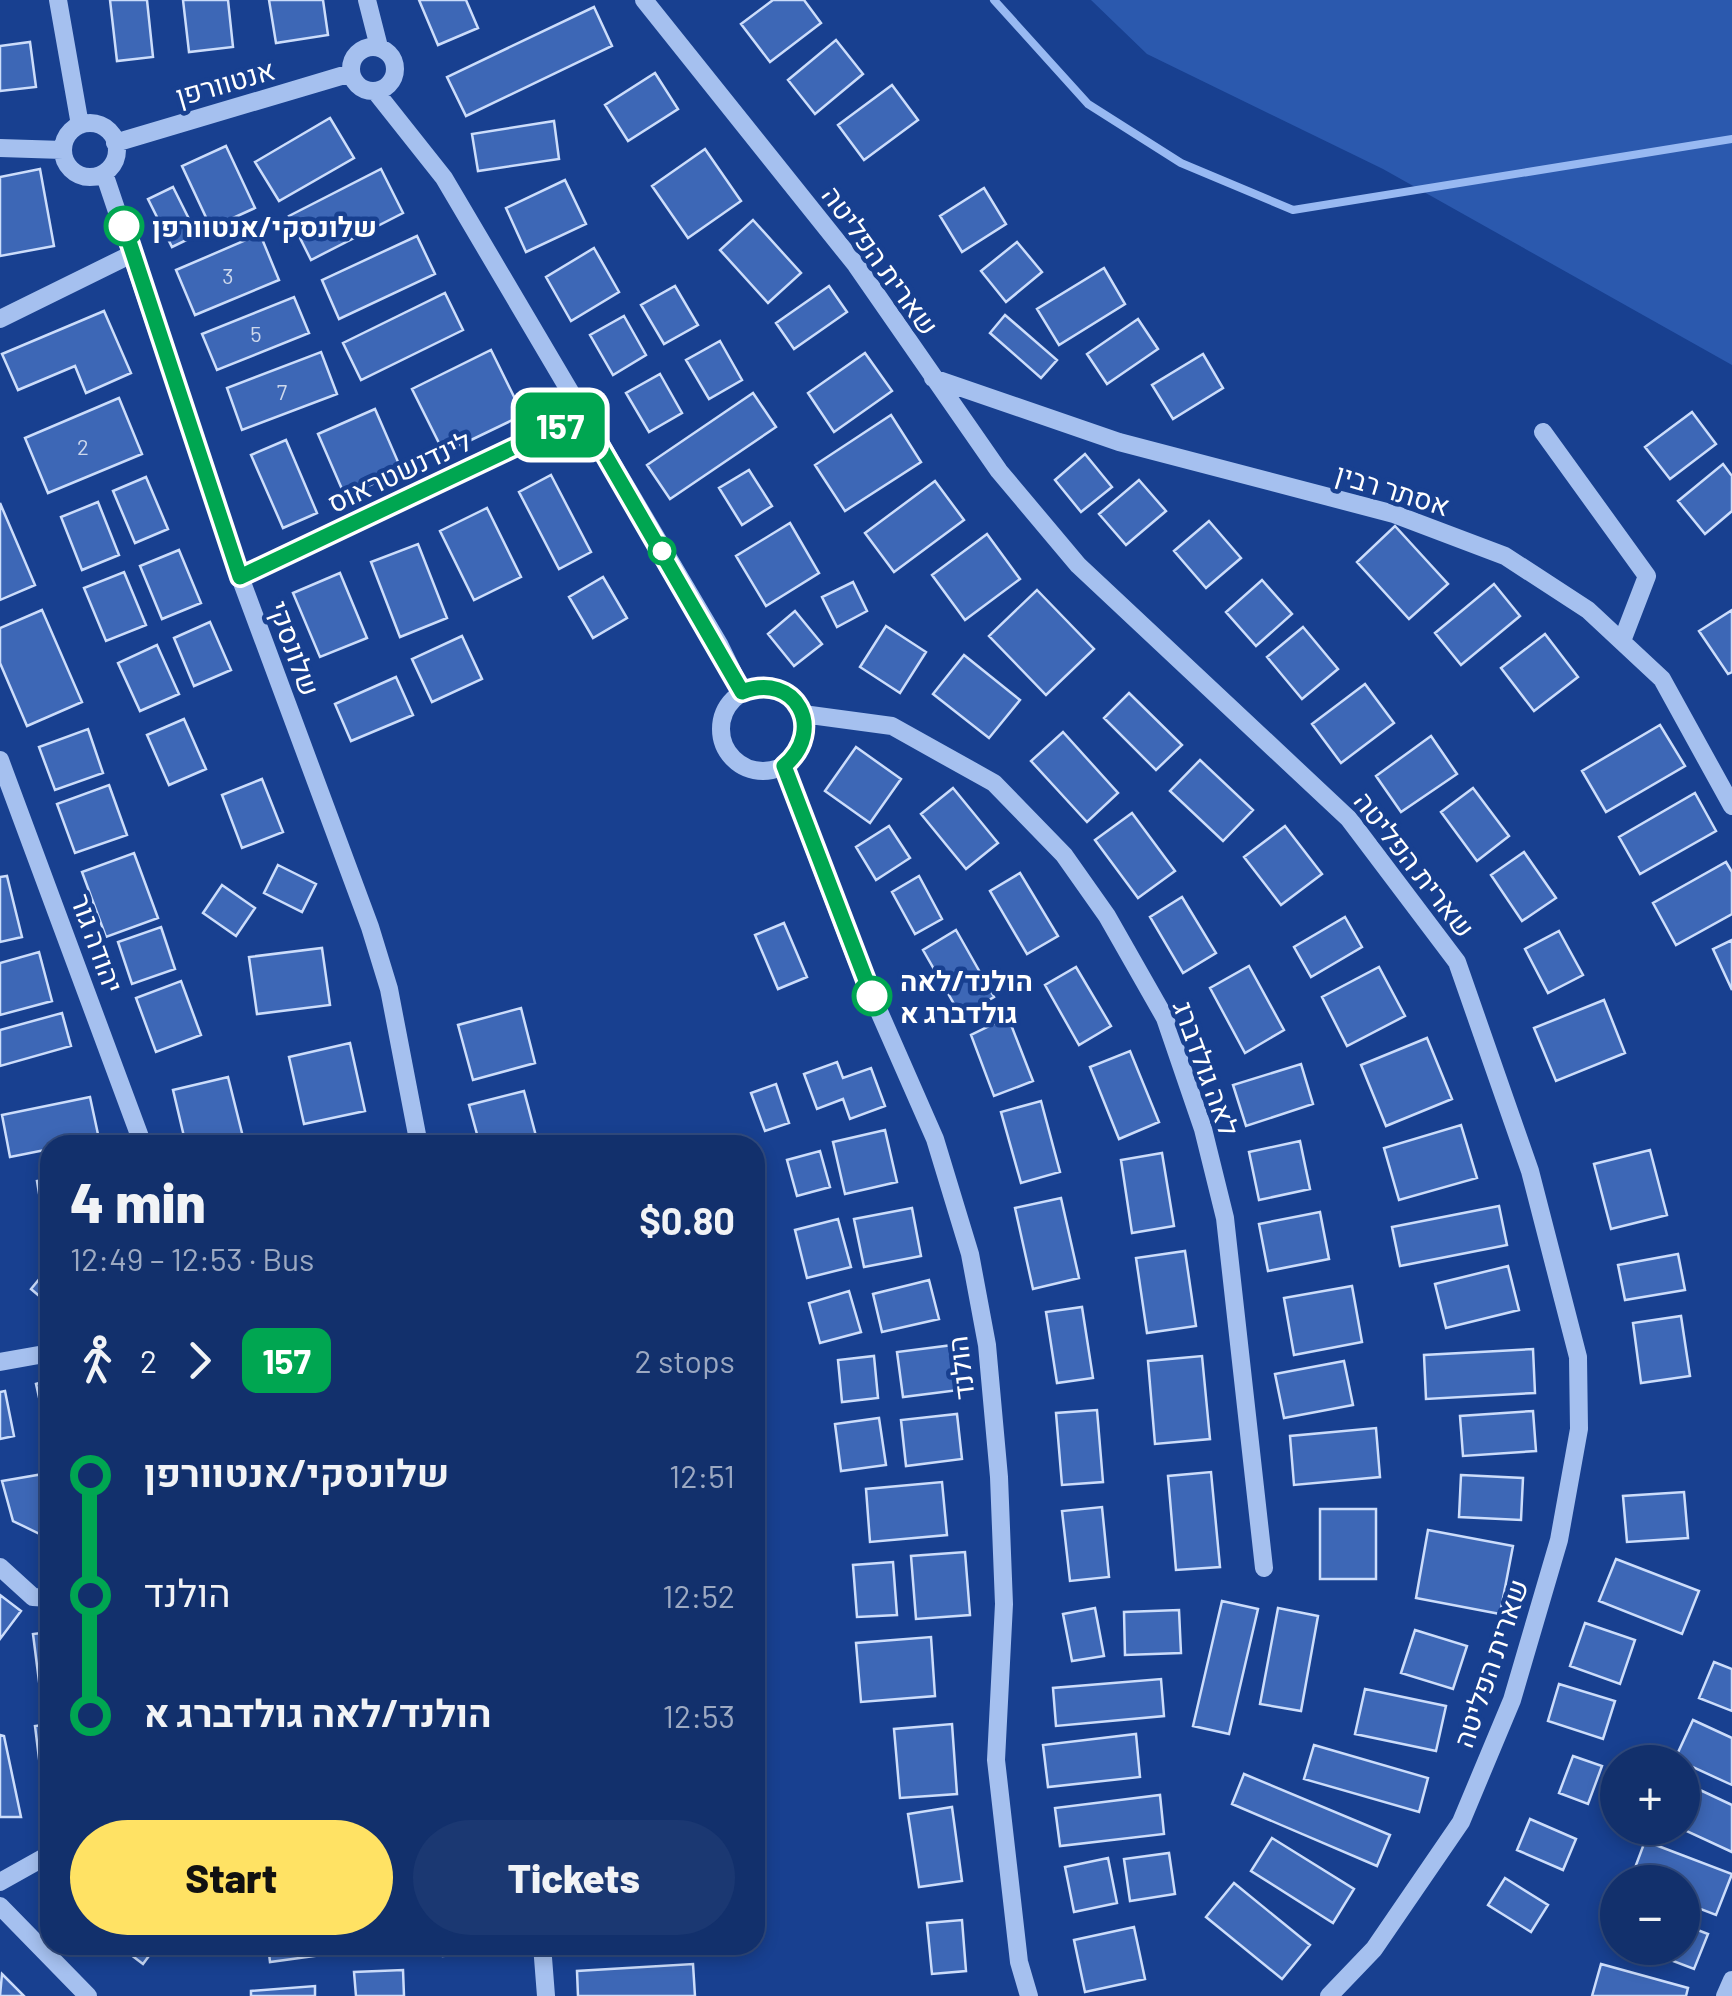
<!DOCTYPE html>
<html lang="en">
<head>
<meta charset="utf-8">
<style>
  body { margin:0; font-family:Barlow,Heebo,sans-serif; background:#1b3872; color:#f1f3f6; height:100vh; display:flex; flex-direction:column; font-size:38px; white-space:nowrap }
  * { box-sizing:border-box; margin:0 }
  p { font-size:32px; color:#9ca9c2 }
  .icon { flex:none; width:55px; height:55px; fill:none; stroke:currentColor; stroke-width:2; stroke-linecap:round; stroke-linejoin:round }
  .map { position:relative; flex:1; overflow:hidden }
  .sheet { position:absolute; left:40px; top:1135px; width:725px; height:820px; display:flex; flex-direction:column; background:#12306c; border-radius:30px; box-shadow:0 5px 15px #0003,0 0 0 2px #314b7f }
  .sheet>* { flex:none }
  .badge { padding:0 20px; border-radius:15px; font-size:35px; line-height:65px }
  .fabs { position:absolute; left:1600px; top:1745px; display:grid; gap:20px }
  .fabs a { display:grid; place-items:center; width:100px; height:100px; border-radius:50%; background:#12306c; box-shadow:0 5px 15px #0003,0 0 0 2px #314b7f; font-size:50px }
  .map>.badge { position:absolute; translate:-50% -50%; box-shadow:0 0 0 5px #fff }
  .legs { display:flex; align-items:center; gap:15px; height:110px; padding:0 30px; font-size:32px }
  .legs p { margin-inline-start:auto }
  .head { display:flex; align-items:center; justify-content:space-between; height:170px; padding:0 30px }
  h1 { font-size:55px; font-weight:800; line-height:75px }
  .primary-button { display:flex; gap:20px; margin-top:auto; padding:20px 30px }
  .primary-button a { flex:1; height:115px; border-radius:60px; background:#ffe264; color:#111; font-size:40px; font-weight:800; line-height:115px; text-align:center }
  .primary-button a+a { background:#1b3872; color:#f1f3f6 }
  ul { padding:0 30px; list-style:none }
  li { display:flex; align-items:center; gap:35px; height:120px; font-size:38px }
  li i { display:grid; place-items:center; width:15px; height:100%; margin:0 12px; background:currentColor }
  li i::after { content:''; width:25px; height:25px; margin:-12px; border:8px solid; border-radius:50%; background:#12306c }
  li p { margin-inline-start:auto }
  li:first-child i { background:linear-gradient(#0000 50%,currentColor 0) }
  li:last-child i { background:linear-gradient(currentColor 50%,#0000 0) }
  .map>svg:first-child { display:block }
</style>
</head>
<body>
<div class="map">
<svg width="1732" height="1996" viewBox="0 0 1732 1996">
  <rect width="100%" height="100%" fill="#184090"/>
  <path fill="#2b59ae" d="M 1091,0 L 1732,0 L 1732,365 L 1383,169 L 1147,54 Z"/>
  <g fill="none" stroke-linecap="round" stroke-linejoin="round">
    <path stroke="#98b9f2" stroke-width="8" d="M 994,0 L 1088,104 L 1181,163 L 1293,210 L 1732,139"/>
  </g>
  <path fill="#3d67b6" stroke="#ccddfb" stroke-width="2.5" d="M 110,0 L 147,0 L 153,57 L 117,61 Z
    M 183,0 L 228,0 L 233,47 L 189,52 Z
    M 269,0 L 323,0 L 328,35 L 276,43 Z
    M 419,0 L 466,0 L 478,28 L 438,45 Z
    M 773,0 L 804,0 L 821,23 L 770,62 L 741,24 Z
    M 594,7 L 612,46 L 466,116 L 447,77 Z
    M 836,40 L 863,74 L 815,114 L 788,80 Z
    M 30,42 L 36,87 L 0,91 L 0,46 Z
    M 655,73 L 678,109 L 628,141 L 605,105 Z
    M 892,85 L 918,120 L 864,160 L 838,125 Z
    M 330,118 L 354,158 L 279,201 L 255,162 Z
    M 554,121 L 559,159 L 478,171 L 472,134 Z
    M 226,146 L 255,208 L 211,228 L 182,166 Z
    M 705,149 L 741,201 L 688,238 L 652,186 Z
    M 40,169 L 54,246 L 0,256 L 0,177 Z
    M 381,169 L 403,213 L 311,260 L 289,216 Z
    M 565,180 L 586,224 L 526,252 L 506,208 Z
    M 173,187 L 197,235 L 172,247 L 148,199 Z
    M 984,188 L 1006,224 L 962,252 L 940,216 Z
    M 753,220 L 801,273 L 768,303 L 720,250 Z
    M 260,234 L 279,280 L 195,315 L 176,270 Z
    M 417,236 L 435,274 L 339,319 L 322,280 Z
    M 1017,242 L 1042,272 L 1006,302 L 981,271 Z
    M 594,248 L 619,292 L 571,321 L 546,277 Z
    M 1104,268 L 1125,304 L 1059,345 L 1037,309 Z
    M 675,286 L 698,325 L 664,344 L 641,305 Z
    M 829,286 L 847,312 L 794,349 L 776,323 Z
    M 445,293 L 463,330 L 361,380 L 343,343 Z
    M 294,297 L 309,333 L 217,370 L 202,334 Z
    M 104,311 L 131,373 L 86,393 L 75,366 L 18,390 L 2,354 Z
    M 1005,315 L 1057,360 L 1041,378 L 990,333 Z
    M 624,316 L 646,355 L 613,375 L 590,335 Z
    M 1138,319 L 1158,349 L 1107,384 L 1087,354 Z
    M 720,341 L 742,380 L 709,399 L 686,360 Z
    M 491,350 L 523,415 L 444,453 L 412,389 Z
    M 321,352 L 337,394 L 242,430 L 227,388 Z
    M 865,353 L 892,391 L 834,432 L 808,393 Z
    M 1203,354 L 1223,388 L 1173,419 L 1152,385 Z
    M 660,374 L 682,413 L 649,432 L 626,393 Z
    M 753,393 L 776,427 L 670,499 L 647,465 Z
    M 119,398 L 142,454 L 48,493 L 25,438 Z
    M 375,409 L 402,471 L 345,496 L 318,434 Z
    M 1692,412 L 1716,444 L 1670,479 L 1645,447 Z
    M 891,415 L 921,462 L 845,511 L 815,465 Z
    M 286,440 L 317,513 L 283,528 L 251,455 Z
    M 1085,454 L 1112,487 L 1081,512 L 1055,480 Z
    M 1723,464 L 1732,476 L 1732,511 L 1705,534 L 1678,501 Z
    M 749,470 L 772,506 L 742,525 L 719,488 Z
    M 551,475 L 591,552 L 559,569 L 519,492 Z
    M 146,477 L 168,529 L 135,543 L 113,491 Z
    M 1139,480 L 1166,511 L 1126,545 L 1099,514 Z
    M 935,481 L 964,520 L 894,572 L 865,533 Z
    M 98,502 L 119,555 L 82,570 L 61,517 Z
    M 0,503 L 35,585 L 0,600 Z
    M 487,508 L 521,577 L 474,600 L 440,531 Z
    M 1209,521 L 1241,558 L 1206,588 L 1174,551 Z
    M 790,523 L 819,573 L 766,606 L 736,556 Z
    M 1395,526 L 1448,584 L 1409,619 L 1357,562 Z
    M 987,534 L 1020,579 L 965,620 L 932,575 Z
    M 418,544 L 447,618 L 400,637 L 371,562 Z
    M 179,550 L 201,603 L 162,619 L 140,566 Z
    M 124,572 L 146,625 L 106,641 L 84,588 Z
    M 340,573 L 367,638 L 320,657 L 293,593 Z
    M 603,577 L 627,618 L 593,638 L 569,597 Z
    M 1262,580 L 1292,614 L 1256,646 L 1226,612 Z
    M 853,582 L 867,611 L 837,627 L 822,597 Z
    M 1494,584 L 1520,616 L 1461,665 L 1435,633 Z
    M 1037,590 L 1094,649 L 1046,695 L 989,636 Z
    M 42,610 L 82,702 L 27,726 L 0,663 L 0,628 Z
    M 1732,610 L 1732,672 L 1728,674 L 1699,631 Z
    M 795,611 L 822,644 L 794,666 L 768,634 Z
    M 210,622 L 231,670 L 194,686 L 174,638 Z
    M 886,626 L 926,652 L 900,693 L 860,667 Z
    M 1303,627 L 1338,669 L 1302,699 L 1267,657 Z
    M 1545,634 L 1578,677 L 1534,711 L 1501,668 Z
    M 462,636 L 482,679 L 432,702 L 412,659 Z
    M 157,645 L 179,694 L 140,711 L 118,663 Z
    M 964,655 L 1020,700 L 989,738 L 933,694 Z
    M 396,677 L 413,715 L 351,741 L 335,704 Z
    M 1365,684 L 1394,723 L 1341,763 L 1312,724 Z
    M 1129,693 L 1182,745 L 1156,770 L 1104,718 Z
    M 184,719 L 206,769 L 169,785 L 147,735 Z
    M 1660,725 L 1685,766 L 1606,812 L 1582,771 Z
    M 88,729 L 103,773 L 55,790 L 39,747 Z
    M 1063,732 L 1118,793 L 1087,822 L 1031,761 Z
    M 1431,736 L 1457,774 L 1401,812 L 1376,776 Z
    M 856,747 L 901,779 L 870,823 L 825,791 Z
    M 1200,760 L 1253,810 L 1223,841 L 1170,791 Z
    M 262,779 L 283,832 L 242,848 L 222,795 Z
    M 109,785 L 127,835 L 75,853 L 57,804 Z
    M 953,788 L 998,843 L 966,869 L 921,814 Z
    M 1473,788 L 1509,836 L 1477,861 L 1441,812 Z
    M 1695,793 L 1716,831 L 1640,874 L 1619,837 Z
    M 1132,813 L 1175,871 L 1138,898 L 1095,840 Z
    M 889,826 L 910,858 L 876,880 L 856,847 Z
    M 1285,826 L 1322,874 L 1281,905 L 1244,857 Z
    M 1524,852 L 1556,898 L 1522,921 L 1491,875 Z
    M 134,853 L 158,918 L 106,937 L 82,872 Z
    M 1726,862 L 1732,872 L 1732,914 L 1676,945 L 1653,903 Z
    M 278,865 L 316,884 L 302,912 L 264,893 Z
    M 1020,873 L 1058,936 L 1027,954 L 990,891 Z
    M 7,876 L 22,937 L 0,942 L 0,877 Z
    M 919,876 L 942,919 L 915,934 L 892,892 Z
    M 222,885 L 255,908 L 236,936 L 203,913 Z
    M 1182,897 L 1216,953 L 1183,973 L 1150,917 Z
    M 1345,917 L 1362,947 L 1311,977 L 1294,947 Z
    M 784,923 L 807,977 L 778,989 L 755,935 Z
    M 161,927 L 175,969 L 132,984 L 118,942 Z
    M 956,930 L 994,997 L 961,1016 L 923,950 Z
    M 1559,931 L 1583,975 L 1548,993 L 1525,949 Z
    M 1732,940 L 1732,990 L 1713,949 Z
    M 322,948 L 330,1005 L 257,1014 L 249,957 Z
    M 39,952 L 52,1001 L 0,1015 L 0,963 Z
    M 1249,966 L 1284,1030 L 1245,1053 L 1210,988 Z
    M 1076,967 L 1111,1026 L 1079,1045 L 1045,985 Z
    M 1379,967 L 1405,1016 L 1347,1046 L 1322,997 Z
    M 181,981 L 201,1035 L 156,1052 L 136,998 Z
    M 1604,1000 L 1625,1053 L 1556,1081 L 1534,1028 Z
    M 521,1008 L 535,1063 L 473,1080 L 458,1025 Z
    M 62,1013 L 71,1046 L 0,1066 L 0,1030 Z
    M 1008,1017 L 1033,1081 L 994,1096 L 971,1035 Z
    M 1427,1038 L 1452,1099 L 1386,1126 L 1361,1065 Z
    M 350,1043 L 365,1111 L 304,1124 L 289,1057 Z
    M 1130,1051 L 1159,1122 L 1119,1139 L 1090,1067 Z
    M 837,1062 L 843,1078 L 871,1068 L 885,1106 L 850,1119 L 843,1099 L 817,1109 L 804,1074 Z
    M 1301,1064 L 1313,1104 L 1246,1126 L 1233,1085 Z
    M 228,1077 L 245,1145 L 186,1145 L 173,1090 Z
    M 776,1084 L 789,1123 L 765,1131 L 751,1093 Z
    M 524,1091 L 536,1136 L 503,1145 L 480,1145 L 469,1105 Z
    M 90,1097 L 99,1139 L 50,1145 L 50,1149 L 10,1157 L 2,1115 Z
    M 1041,1101 L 1060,1172 L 1021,1183 L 1001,1112 Z
    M 1461,1125 L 1477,1178 L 1399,1200 L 1384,1148 Z
    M 885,1130 L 897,1182 L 845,1194 L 833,1142 Z
    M 1300,1141 L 1310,1189 L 1259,1200 L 1249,1152 Z
    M 1650,1150 L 1667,1215 L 1611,1229 L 1594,1164 Z
    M 820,1151 L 830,1187 L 797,1196 L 787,1160 Z
    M 1162,1153 L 1174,1226 L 1132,1233 L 1121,1160 Z
    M 50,1179 L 50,1230 L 45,1230 L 37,1181 Z
    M 1061,1198 L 1079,1278 L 1033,1289 L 1015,1208 Z
    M 1499,1206 L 1507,1245 L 1400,1266 L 1392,1227 Z
    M 912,1208 L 921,1256 L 864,1267 L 854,1219 Z
    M 1320,1212 L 1329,1259 L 1268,1271 L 1259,1224 Z
    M 838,1219 L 851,1267 L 807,1278 L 795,1230 Z
    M 1185,1251 L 1196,1326 L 1147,1333 L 1136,1258 Z
    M 1678,1254 L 1685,1290 L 1625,1300 L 1618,1265 Z
    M 50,1266 L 50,1305 L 31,1289 Z
    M 1508,1266 L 1519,1310 L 1446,1328 L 1435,1284 Z
    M 929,1280 L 939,1319 L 882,1332 L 873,1294 Z
    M 1352,1286 L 1362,1342 L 1294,1355 L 1284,1298 Z
    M 849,1291 L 861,1332 L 820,1343 L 809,1303 Z
    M 1082,1307 L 1093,1378 L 1057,1383 L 1046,1312 Z
    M 1681,1316 L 1690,1376 L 1641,1383 L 1633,1323 Z
    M 953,1345 L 959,1390 L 903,1397 L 897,1352 Z
    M 1533,1349 L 1535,1393 L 1426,1399 L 1424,1355 Z
    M 874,1356 L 878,1398 L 842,1402 L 838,1360 Z
    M 1202,1356 L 1210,1439 L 1155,1444 L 1148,1361 Z
    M 1344,1361 L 1353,1405 L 1284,1418 L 1275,1374 Z
    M 50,1380 L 50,1438 L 48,1438 L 36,1384 Z
    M 5,1391 L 14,1436 L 0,1439 L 0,1392 Z
    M 1097,1410 L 1103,1482 L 1062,1485 L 1056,1413 Z
    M 1533,1411 L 1536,1451 L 1463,1456 L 1460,1416 Z
    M 957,1414 L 962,1459 L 906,1466 L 901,1420 Z
    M 879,1418 L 886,1465 L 841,1471 L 835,1424 Z
    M 1376,1428 L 1380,1477 L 1294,1485 L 1290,1436 Z
    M 1211,1472 L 1220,1567 L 1176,1570 L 1168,1476 Z
    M 49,1473 L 50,1475 L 50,1539 L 13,1521 L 2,1481 Z
    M 1461,1475 L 1523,1478 L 1521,1520 L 1459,1517 Z
    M 942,1482 L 947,1535 L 870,1542 L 866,1489 Z
    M 1684,1492 L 1688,1538 L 1627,1542 L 1623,1496 Z
    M 1102,1507 L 1109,1577 L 1070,1581 L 1062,1511 Z
    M 1320,1509 L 1376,1509 L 1376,1579 L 1320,1579 Z
    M 1428,1530 L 1513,1546 L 1500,1614 L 1416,1598 Z
    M 965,1552 L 970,1615 L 916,1619 L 911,1556 Z
    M 1616,1559 L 1699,1591 L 1682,1634 L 1599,1601 Z
    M 893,1562 L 897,1615 L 857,1617 L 853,1565 Z
    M 0,1595 L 21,1611 L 0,1639 Z
    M 1222,1601 L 1258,1609 L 1229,1734 L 1193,1726 Z
    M 1095,1608 L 1104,1656 L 1072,1661 L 1063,1614 Z
    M 1278,1608 L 1318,1616 L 1301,1711 L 1260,1704 Z
    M 1179,1610 L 1181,1653 L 1125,1655 L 1124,1612 Z
    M 1585,1623 L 1635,1640 L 1620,1684 L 1570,1666 Z
    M 1415,1630 L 1467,1646 L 1453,1689 L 1401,1673 Z
    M 50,1632 L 50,1696 L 41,1697 L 33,1634 Z
    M 931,1637 L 935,1696 L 861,1702 L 856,1643 Z
    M 1714,1662 L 1732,1669 L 1732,1711 L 1699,1698 Z
    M 1161,1679 L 1164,1716 L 1056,1726 L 1053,1688 Z
    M 1559,1684 L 1615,1701 L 1603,1739 L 1548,1721 Z
    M 1365,1689 L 1446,1706 L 1436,1751 L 1355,1734 Z
    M 1693,1720 L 1732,1738 L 1732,1785 L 1675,1759 Z
    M 50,1724 L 50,1807 L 45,1807 L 35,1726 Z
    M 952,1724 L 957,1794 L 900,1798 L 894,1729 Z
    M 1136,1734 L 1140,1777 L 1048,1787 L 1043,1745 Z
    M 0,1735 L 4,1736 L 21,1817 L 0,1817 Z
    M 1314,1745 L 1428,1778 L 1419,1812 L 1304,1779 Z
    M 1573,1756 L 1602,1766 L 1588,1804 L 1559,1793 Z
    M 1244,1774 L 1390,1835 L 1377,1866 L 1232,1804 Z
    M 1700,1790 L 1732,1805 L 1732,1852 L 1682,1829 Z
    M 1160,1795 L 1164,1834 L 1060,1846 L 1055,1808 Z
    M 952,1807 L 962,1881 L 919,1887 L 908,1814 Z
    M 1530,1819 L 1576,1839 L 1563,1870 L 1517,1850 Z
    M 1272,1838 L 1354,1889 L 1333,1923 L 1251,1871 Z
    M 1645,1841 L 1732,1874 L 1716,1915 L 1682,1902 L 1682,1882 L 1630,1881 Z
    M 1169,1853 L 1175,1894 L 1130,1901 L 1124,1859 Z
    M 1108,1858 L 1117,1903 L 1074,1912 L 1065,1867 Z
    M 1505,1878 L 1548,1905 L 1531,1932 L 1488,1905 Z
    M 1234,1883 L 1310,1945 L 1282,1979 L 1206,1917 Z
    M 962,1920 L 966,1971 L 932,1974 L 927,1923 Z
    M 1682,1924 L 1708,1934 L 1694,1969 L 1639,1948 L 1682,1948 Z
    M 1134,1927 L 1145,1979 L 1085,1992 L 1074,1940 Z
    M 118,1945 L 157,1945 L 143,1964 Z
    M 268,1945 L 320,1945 L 322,1955 L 270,1962 Z
    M 442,1945 L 510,1945 L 510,1951 L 443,1956 Z
    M 693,1964 L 695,1996 L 578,1996 L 577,1971 Z
    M 1601,1964 L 1688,1988 L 1686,1996 L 1592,1996 Z
    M 403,1970 L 404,1996 L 356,1996 L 354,1972 Z
    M 2,1974 L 24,1996 L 0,1996 Z
    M 315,1986 L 315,1996 L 251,1996 L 251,1991 Z"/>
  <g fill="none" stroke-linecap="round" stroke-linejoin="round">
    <path stroke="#a5c0ef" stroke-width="18" d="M 58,0 L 80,125
      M 367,0 L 379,47
      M 644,0 L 856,265 L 999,471 L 1078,565 L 1349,819 L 1457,962 L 1530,1171 L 1578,1357 L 1579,1429 L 1559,1540 L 1512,1700 L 1461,1822 L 1374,1949 L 1329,1996
      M351 69a22 22 0 1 1 44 0a22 22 0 1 1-44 0Z
      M 375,91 L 444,178 L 719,644 L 742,691
      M63 150a27 27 0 1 1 54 0a27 27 0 1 1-54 0Z
      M 115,143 L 351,73
      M 0,148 L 63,150
      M 104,173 L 240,577 L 370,927 L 389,989 L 419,1145
      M 0,319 L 134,253
      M 933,378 L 1119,442 L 1394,514 L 1505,556 L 1588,610 L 1662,679 L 1732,806
      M 1543,432 L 1647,576 L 1622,641
      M 240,577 L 582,415
      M721 729a42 42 0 1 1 84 0a42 42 0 1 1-84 0Z
      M 803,714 L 892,726 L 994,783 L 1064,855 L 1107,916 L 1165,1018 L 1203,1129 L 1225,1218 L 1264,1568
      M 0,760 L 143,1145
      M 783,767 L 856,959 L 935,1139 L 970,1254 L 987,1345 L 999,1477 L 1004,1604 L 996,1760 L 1019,1962 L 1029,1996
      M 0,1362 L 50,1353
      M 0,1567 L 33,1597 L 50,1598
      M 0,1882 L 50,1854
      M 0,1906 L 88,1996
      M 542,1945 L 546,1996
      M 1725,1996 L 1732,1980"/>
  </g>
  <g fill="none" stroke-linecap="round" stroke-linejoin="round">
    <defs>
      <path id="line-1" d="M 124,226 L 240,577 L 582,415 L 742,692 C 796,671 827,730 784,766 L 872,996"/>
    </defs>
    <use href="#line-1" stroke="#fff" stroke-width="22"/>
    <use href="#line-1" stroke="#00a651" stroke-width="15"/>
  </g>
  <g fill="#fff" stroke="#00a651" stroke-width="5">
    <circle cx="124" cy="226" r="18"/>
    <circle cx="662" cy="551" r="12"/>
    <circle cx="872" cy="996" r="18"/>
  </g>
  <g text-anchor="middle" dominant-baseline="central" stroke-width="9" stroke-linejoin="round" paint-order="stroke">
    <g font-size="22" fill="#ced9ed">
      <text x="228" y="275">3</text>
      <text x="256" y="333">5</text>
      <text x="282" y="391">7</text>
      <text x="83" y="446">2</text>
    </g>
    <g font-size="28" fill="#fff" stroke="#184090">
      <text transform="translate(225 82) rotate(-16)">אנטוורפן</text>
      <text transform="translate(881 260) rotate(54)">שארית הפליטה</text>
      <text transform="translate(399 471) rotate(-25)">לינדנשטראוס</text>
      <text transform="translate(1393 489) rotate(17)">אסתר רבין</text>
      <text transform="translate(295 648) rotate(70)">שלונסקי</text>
      <text transform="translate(1415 864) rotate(52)">שארית הפליטה</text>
      <text transform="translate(98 943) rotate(70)">יהודה גור</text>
      <text transform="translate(1207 1068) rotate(70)">לאה גולדברג</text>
      <text transform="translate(960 1368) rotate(-97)">הולנד</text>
      <text transform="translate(1490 1663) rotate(-71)">שארית הפליטה</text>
    </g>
    <g font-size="28" font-weight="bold" fill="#fff" stroke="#184090" text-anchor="start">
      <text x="152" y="226">שלונסקי/אנטוורפן</text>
      <text x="900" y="980">הולנד/לאה<tspan x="900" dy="32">גולדברג א</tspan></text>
    </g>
  </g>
</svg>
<div class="fabs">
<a>+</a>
<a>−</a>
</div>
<b class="badge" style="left:560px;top:425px;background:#00a651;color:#fff">157</b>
<section class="sheet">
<div class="head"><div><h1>4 min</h1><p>12:49 – 12:53 · Bus</p></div><b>$0.80</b></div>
<div class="legs"><svg class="icon" aria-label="walk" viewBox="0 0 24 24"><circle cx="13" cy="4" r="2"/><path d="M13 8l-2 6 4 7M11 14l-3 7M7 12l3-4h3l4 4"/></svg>2<svg class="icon" aria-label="forward" viewBox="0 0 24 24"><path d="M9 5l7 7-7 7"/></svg><b class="badge" style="background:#00a651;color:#fff">157</b><p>2 stops</p></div>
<ul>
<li><i style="color:#00a651"></i><b>שלונסקי/אנטוורפן</b><p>12:51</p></li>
<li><i style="color:#00a651"></i><span>הולנד</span><p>12:52</p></li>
<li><i style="color:#00a651"></i><b>הולנד/לאה גולדברג א</b><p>12:53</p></li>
</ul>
<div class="primary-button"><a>Start</a><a>Tickets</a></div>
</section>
</div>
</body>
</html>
